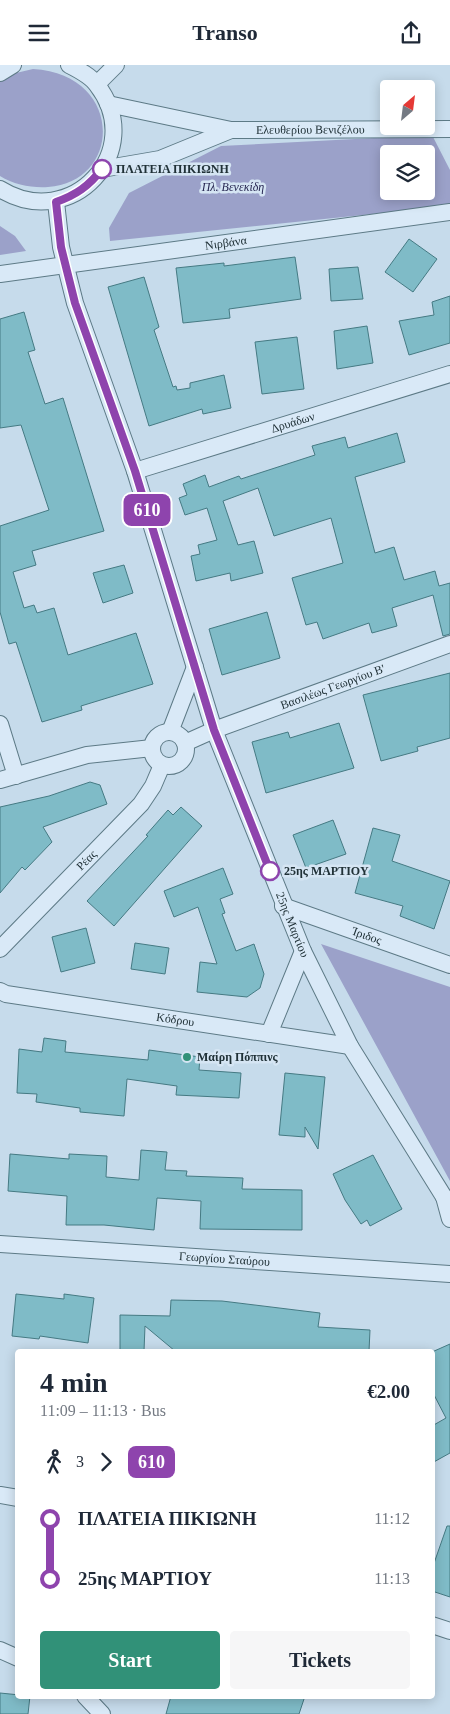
<!DOCTYPE html>
<html lang="en">
<head>
<meta charset="utf-8">
<style>
  body { margin:0; font-family:"Times New Roman",serif; background:#f6f6f7; color:#1f2937; height:100vh; display:flex; flex-direction:column; font-size:19px; white-space:nowrap }
  * { box-sizing:border-box; margin:0 }
  p { font-size:16px; color:#747a83 }
  .icon { flex:none; width:28px; height:28px; fill:none; stroke:currentColor; stroke-width:2; stroke-linecap:round; stroke-linejoin:round }
  .map { position:relative; flex:1; overflow:hidden }
  .details { position:absolute; left:15px; top:1284px; width:420px; height:350px; display:flex; flex-direction:column; background:#fff; border-radius:5px; box-shadow:0 2px 12px #0003 }
  .details>* { flex:none }
  .badge { padding:0 10px; border-radius:8px; font-size:18px; line-height:32px }
  .needle { width:32px; rotate:28deg }
  .fabs { position:absolute; left:380px; top:15px; display:grid; gap:10px }
  .fabs a { display:grid; place-items:center; width:55px; height:55px; border-radius:5px; background:#fff; box-shadow:0 2px 12px #0003; font-size:25px }
  .map>.badge { position:absolute; translate:-50% -50%; box-shadow:0 0 0 2px #fff }
  .legs { display:flex; align-items:center; gap:8px; height:55px; padding:0 25px; font-size:16px }
  .legs p { margin-inline-start:auto }
  .head { display:flex; align-items:center; justify-content:space-between; height:85px; padding:0 25px }
  h1 { font-size:28px; font-weight:700; line-height:38px }
  .primary-button { display:flex; gap:10px; margin-top:auto; padding:10px 25px }
  .primary-button a { flex:1; height:58px; border-radius:5px; background:#319178; color:#fff; font-size:20px; font-weight:700; line-height:58px; text-align:center }
  .primary-button a+a { background:#f6f6f7; color:#1f2937 }
  ul { padding:0 25px; list-style:none }
  li { display:flex; align-items:center; gap:18px; height:60px; font-size:19px }
  li i { display:grid; place-items:center; width:8px; height:100%; margin:0 6px; background:currentColor }
  li i::after { content:''; width:12px; height:12px; margin:-6px; border:4px solid; border-radius:50%; background:#fff }
  li p { margin-inline-start:auto }
  li:first-child i { background:linear-gradient(#0000 50%,currentColor 0) }
  li:last-child i { background:linear-gradient(currentColor 50%,#0000 0) }
  header { display:flex; justify-content:space-between; align-items:center; height:65px; padding:0 25px; background:#fff; font-size:22px; font-weight:700 }
  .map>svg:first-child { display:block }
</style>
</head>
<body>
<header><svg class="icon" aria-label="menu" viewBox="0 0 24 24"><path d="M4 6h16M4 12h16M4 18h16"/></svg>Transo<svg class="icon" aria-label="share" viewBox="0 0 24 24"><path d="M12 15V3M7 8l5-5 5 5M5 13v7h14v-7"/></svg></header>
<div class="map">
<svg width="450" height="1649" viewBox="0 0 450 1649">
  <rect width="100%" height="100%" fill="#c6dbeb"/>
  <path fill="#9ba1c9" fill-rule="evenodd" d="M 33,4 C 124,9 123,117 48,122 C 32,123 14,120 0,111 L 0,16 L 16,8 Z
    M 432,70 L 450,105 L 450,141 L 110,176 L 109,163 L 129,128 L 221,81 ZM 389,89 L 426,89 L 426,126 L 389,126 Z
    M 0,161 L 15,171 L 26,186 L 0,190 Z
    M 321,879 L 450,922 L 450,1116 Z"/>
  <path fill="#7fbbc7" stroke="#457a83" d="M 409,174 L 437,194 L 413,227 L 385,207 Z
    M 295,192 L 301,234 L 229,244 L 230,253 L 183,258 L 176,203 L 224,198 L 224,201 Z
    M 358,202 L 363,234 L 331,236 L 329,204 Z
    M 144,212 L 159,262 L 154,265 L 173,322 L 176,321 L 177,325 L 190,323 L 190,318 L 224,310 L 231,343 L 203,349 L 202,344 L 149,361 L 108,222 Z
    M 450,231 L 450,278 L 409,290 L 399,256 L 434,250 L 432,237 Z
    M 24,247 L 35,285 L 28,287 L 45,339 L 63,333 L 104,466 L 32,486 L 36,500 L 13,507 L 24,543 L 34,540 L 37,548 L 54,543 L 68,590 L 136,568 L 153,619 L 81,641 L 82,645 L 42,657 L 16,577 L 9,579 L 0,547 L 0,461 L 49,445 L 21,360 L 0,363 L 0,254 Z
    M 367,261 L 373,298 L 337,304 L 334,266 Z
    M 297,272 L 304,324 L 262,329 L 255,277 Z
    M 397,368 L 405,397 L 355,412 L 375,488 L 394,482 L 404,515 L 435,506 L 439,521 L 450,518 L 450,569 L 443,571 L 433,530 L 392,543 L 397,561 L 372,568 L 369,558 L 323,574 L 317,557 L 306,560 L 292,513 L 343,498 L 331,453 L 274,471 L 258,423 L 223,436 L 238,480 L 254,476 L 263,508 L 231,516 L 230,508 L 196,516 L 191,491 L 200,489 L 198,480 L 217,475 L 207,443 L 185,450 L 179,433 L 187,430 L 183,419 L 205,410 L 209,422 L 239,411 L 241,414 L 315,390 L 312,381 L 345,372 L 348,383 Z
    M 124,500 L 133,528 L 103,538 L 93,508 Z
    M 267,547 L 280,593 L 222,610 L 209,564 Z
    M 450,608 L 450,673 L 417,682 L 418,686 L 381,696 L 363,630 Z
    M 339,658 L 354,703 L 266,728 L 252,677 L 288,667 L 290,673 Z
    M 90,717 L 100,720 L 107,739 L 43,762 L 52,777 L 25,805 L 22,802 L 0,828 L 0,742 L 49,731 Z
    M 181,742 L 202,761 L 114,861 L 87,836 L 148,771 L 146,770 L 168,745 L 173,750 Z
    M 333,755 L 346,789 L 306,803 L 293,770 Z
    M 373,763 L 400,770 L 392,796 L 450,816 L 434,864 L 400,851 L 403,841 L 355,828 Z
    M 223,803 L 233,829 L 220,834 L 225,848 L 222,849 L 236,886 L 254,879 L 264,909 L 260,923 L 247,932 L 197,927 L 200,897 L 217,899 L 198,842 L 174,852 L 164,826 Z
    M 86,863 L 95,898 L 61,907 L 52,872 Z
    M 135,878 L 169,883 L 165,909 L 131,904 Z
    M 44,973 L 66,976 L 65,987 L 148,995 L 149,985 L 200,992 L 199,1005 L 241,1008 L 239,1033 L 176,1030 L 177,1021 L 127,1014 L 124,1051 L 80,1047 L 80,1043 L 36,1037 L 37,1029 L 17,1028 L 19,984 L 42,987 Z
    M 285,1008 L 325,1012 L 318,1084 L 305,1062 L 305,1072 L 279,1070 Z
    M 141,1085 L 167,1087 L 165,1105 L 187,1106 L 186,1111 L 243,1113 L 242,1124 L 302,1125 L 302,1165 L 200,1164 L 201,1136 L 157,1133 L 154,1165 L 104,1160 L 66,1160 L 67,1131 L 8,1126 L 10,1089 L 69,1094 L 69,1089 L 107,1091 L 106,1112 L 139,1115 Z
    M 373,1090 L 402,1144 L 370,1161 L 367,1155 L 361,1159 L 345,1135 L 333,1109 Z
    M 16,1229 L 64,1234 L 64,1229 L 94,1233 L 88,1278 L 40,1271 L 39,1274 L 12,1271 Z
    M 171,1235 L 222,1236 L 320,1248 L 318,1262 L 370,1265 L 369,1286 L 175,1286 L 145,1261 L 144,1286 L 120,1286 L 120,1250 L 170,1251 Z
    M 450,1279 L 450,1388 L 432,1398 L 432,1361 L 446,1353 L 432,1326 L 432,1287 Z
    M 447,1461 L 450,1461 L 450,1532 L 432,1526 L 432,1504 Z
    M 0,1628 L 30,1631 L 28,1649 L 0,1649 Z
    M 171,1631 L 305,1631 L 299,1649 L 166,1649 Z"/>
  <g fill="none" stroke-linecap="round" stroke-linejoin="round">
    <defs>
      <g id="minor">
        <path d="M 0,8 L 13,0"/>
        <path d="M 97,19 L 116,0"/>
        <path id="s1" d="M 108,39 L 231,65 L 450,64"/>
        <path d="M 102,104 L 160,94 L 231,65"/>
        <path d="M 0,124 C 71,168 148,86 97,20 C 91,11 79,5 69,0"/>
        <path id="s2" d="M 56,137 L 61,182 L 75,238 L 135,406 L 214,665 L 303,886 L 350,981 L 444,1132 L 450,1138"/>
        <path id="s3" d="M 0,209 L 450,147"/>
        <path id="s4" d="M 135,406 L 450,309"/>
        <path d="M 0,659 L 16,711"/>
        <path d="M 170,667 L 195,602"/>
        <circle cx="169" cy="684" r="17"/>
        <path id="s5" d="M 185,678 L 214,665 L 450,579"/>
        <path d="M 0,715 L 87,690 L 152,683"/>
        <path id="s6" d="M 283,841 L 450,900"/>
        <path id="s7" d="M 0,884 L 141,739 L 153,721 L 162,700"/>
        <path id="s8" d="M 0,926 L 6,929 L 350,981"/>
        <path d="M 269,969 L 303,886"/>
        <path d="M 444,1132 L 450,1154"/>
        <path id="s9" d="M 0,1179 L 450,1209"/>
        <path d="M 0,1430 L 18,1433"/>
        <path d="M 432,1560 L 450,1566"/>
        <path d="M 0,1585 L 18,1593"/>
        <path d="M 85,1631 L 102,1649"/>
      </g>
    </defs>
    <use href="#minor" stroke="#5d7a86" stroke-width="18"/>
    <use href="#minor" stroke="#d9e9f7" stroke-width="16"/>
  </g>
  <g fill="none" stroke-linecap="round" stroke-linejoin="round">
    <defs>
      <path id="line-1" d="M 102,104 C 89,121 76,130 56,137 L 61,182 L 75,238 L 135,406 L 214,665 L 270,806"/>
    </defs>
    <use href="#line-1" stroke="#fff" stroke-width="11"/>
    <use href="#line-1" stroke="#8e44ad" stroke-width="8"/>
  </g>
  <g fill="#fff" stroke="#8e44ad" stroke-width="2.5">
    <circle cx="102" cy="104" r="9"/>
    <circle cx="270" cy="806" r="9"/>
  </g>
  <circle fill="#319178" stroke="#d5e5f3" stroke-width="2" cx="187" cy="992" r="5"/>
  <g text-anchor="middle" dominant-baseline="central" stroke-width="5" stroke-linejoin="round" paint-order="stroke">
    <g font-size="12" fill="#203137" stroke="#d5e5f3">
      <text stroke="none"><textPath href="#s1" startOffset="205">Ελευθερίου Βενιζέλου</textPath></text>
      <text stroke="none"><textPath href="#s3" startOffset="228">Νιρβάνα</textPath></text>
      <text stroke="none"><textPath href="#s4" startOffset="165">Δρυάδων</textPath></text>
      <text stroke="none"><textPath href="#s5" startOffset="158">Βασιλέως Γεωργίου Β'</textPath></text>
      <text stroke="none"><textPath href="#s7" startOffset="124">Ρέας</textPath></text>
      <text stroke="none"><textPath href="#s2" startOffset="762">25ης Μαρτίου</textPath></text>
      <text stroke="none"><textPath href="#s6" startOffset="89">Ίριδος</textPath></text>
      <text stroke="none"><textPath href="#s8" startOffset="178">Κόδρου</textPath></text>
      <text stroke="none"><textPath href="#s9" startOffset="225">Γεωργίου Σταύρου</textPath></text>
    </g>
    <g font-size="12" font-weight="bold" fill="#203137" stroke="#d5e5f3" text-anchor="start">
      <text x="116" y="104">ΠΛΑΤΕΙΑ ΠΙΚΙΩΝΗ</text>
      <text x="284" y="806">25ης ΜΑΡΤΙΟΥ</text>
    </g>
    <g font-size="12" font-style="italic" fill="#282852" stroke="#d5e5f3">
      <text x="233" y="122">Πλ. Βενεκίδη</text>
    </g>
    <g font-size="12" font-weight="bold" fill="#203137" stroke="#d5e5f3" text-anchor="start">
      <text x="197" y="992">Μαίρη Πόππινς</text>
    </g>
  </g>
</svg>
<div class="fabs">
<a><svg class="needle" viewBox="-14 -14 28 28"><path d="M0-13l5 13h-10z" fill="#e53935"/><path d="M0 13l5-13h-10z" fill="#747a83"/></svg></a>
<a><svg class="icon" aria-label="layers" viewBox="0 0 24 24"><path d="M12 4l9 5-9 5-9-5zM3 14l9 5 9-5"/></svg></a>
</div>
<b class="badge" style="left:147px;top:445px;background:#8e44ad;color:#fff">610</b>
<section class="details">
<div class="head"><div><h1>4 min</h1><p>11:09 – 11:13 · Bus</p></div><b>€2.00</b></div>
<div class="legs"><svg class="icon" aria-label="walk" viewBox="0 0 24 24"><circle cx="13" cy="4" r="2"/><path d="M13 8l-2 6 4 7M11 14l-3 7M7 12l3-4h3l4 4"/></svg>3<svg class="icon" aria-label="forward" viewBox="0 0 24 24"><path d="M9 5l7 7-7 7"/></svg><b class="badge" style="background:#8e44ad;color:#fff">610</b></div>
<ul>
<li><i style="color:#8e44ad"></i><b>ΠΛΑΤΕΙΑ ΠΙΚΙΩΝΗ</b><p>11:12</p></li>
<li><i style="color:#8e44ad"></i><b>25ης ΜΑΡΤΙΟΥ</b><p>11:13</p></li>
</ul>
<div class="primary-button"><a>Start</a><a>Tickets</a></div>
</section>
</div>
</body>
</html>
